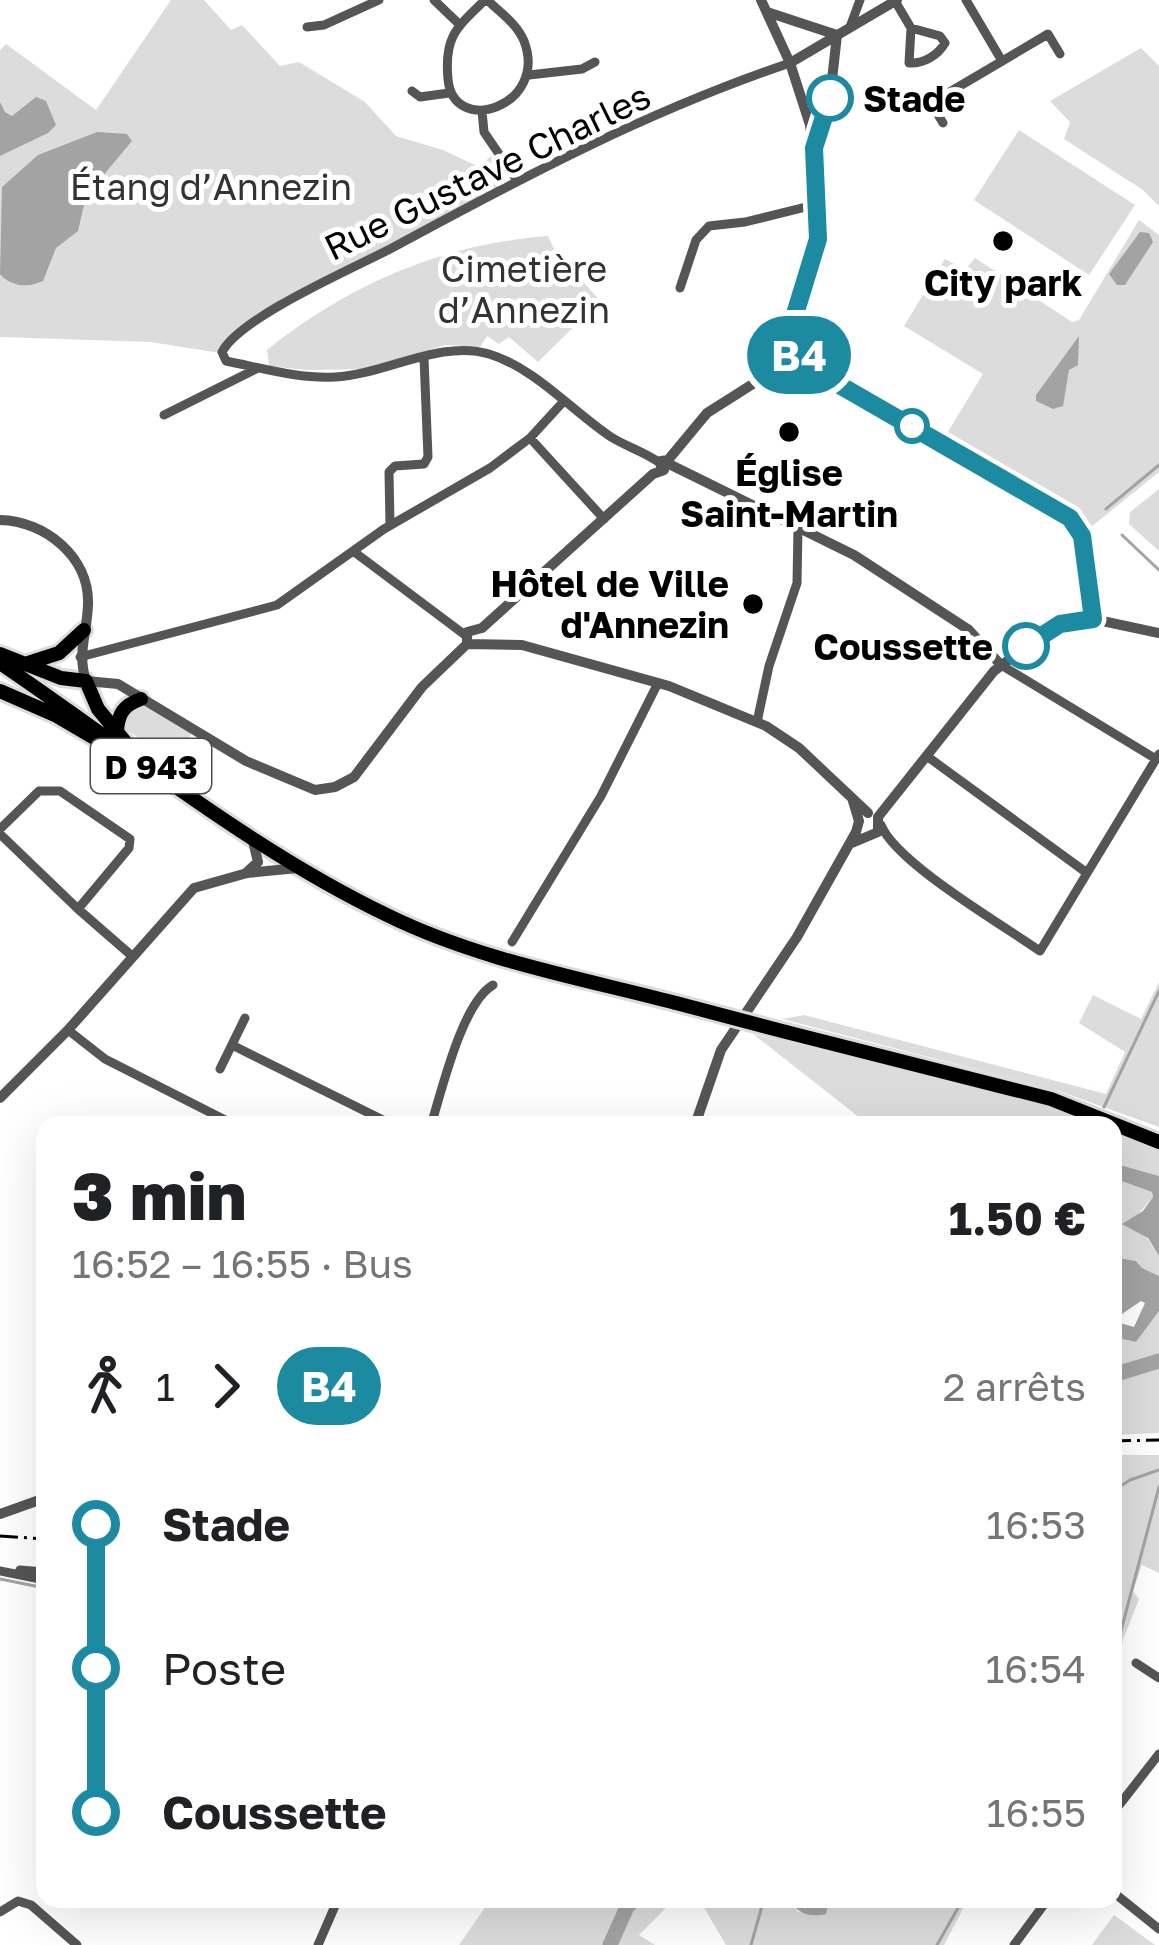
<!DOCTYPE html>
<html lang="fr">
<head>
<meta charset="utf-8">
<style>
  body { margin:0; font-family:"Golos Text",sans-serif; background:#f6f6f6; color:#202124; height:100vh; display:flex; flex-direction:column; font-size:45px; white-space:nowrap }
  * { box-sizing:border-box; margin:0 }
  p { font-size:39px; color:#757577 }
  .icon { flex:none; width:66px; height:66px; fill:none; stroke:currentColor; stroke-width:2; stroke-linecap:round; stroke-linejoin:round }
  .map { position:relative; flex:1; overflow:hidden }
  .side { position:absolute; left:36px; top:1116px; width:1086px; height:792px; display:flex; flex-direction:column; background:#fff; border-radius:24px; box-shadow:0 12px 48px #0002 }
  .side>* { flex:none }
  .badge { padding:0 24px; border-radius:39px; font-size:42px; line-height:78px }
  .map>.badge { position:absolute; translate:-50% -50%; box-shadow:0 0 0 6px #fff }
  .legs { display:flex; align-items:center; gap:18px; height:132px; padding:0 36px; font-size:39px }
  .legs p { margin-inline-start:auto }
  .overview { display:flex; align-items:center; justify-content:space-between; height:204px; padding:0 36px }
  h1 { font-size:66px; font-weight:800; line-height:90px }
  ul { padding:0 36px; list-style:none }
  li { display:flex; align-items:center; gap:42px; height:144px; font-size:45px }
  li i { display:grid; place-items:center; width:18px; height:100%; margin:0 15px; background:currentColor }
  li i::after { content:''; width:30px; height:30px; margin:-15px; border:9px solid; border-radius:50%; background:#fff }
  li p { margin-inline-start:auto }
  li:first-child i { background:linear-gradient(#0000 50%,currentColor 0) }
  li:last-child i { background:linear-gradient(currentColor 50%,#0000 0) }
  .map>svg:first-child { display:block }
</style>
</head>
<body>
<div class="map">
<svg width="1159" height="1945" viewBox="0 0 1159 1945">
  <rect width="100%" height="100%" fill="#fff"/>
  <path fill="#dcdcdc" d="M 171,0 L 204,0 L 231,30 L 242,25 L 280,66 L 299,62 L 365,102 L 396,136 L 443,150 L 479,167 L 491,156 L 504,186 L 285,300 L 220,353 L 151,342 L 0,337 L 0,50 L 6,44 L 96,110 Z
    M 1141,48 L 1159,66 L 1159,206 L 1143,190 L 1064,139 L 1070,122 L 1050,101 Z
    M 1019,130 L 1135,205 L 1089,275 L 974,200 Z
    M 1139,220 L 1159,235 L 1159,472 L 1091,527 L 946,435 L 983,374 L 904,326 L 945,259 L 965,270 L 975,258 L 1072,322 L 1079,320 Z
    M 548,236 L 553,247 L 600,301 L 538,362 L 509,337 L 499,344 L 487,336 L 480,347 L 445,345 L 368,369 L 305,370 L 269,366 L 267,350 C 349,284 443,244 548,236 Z
    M 1159,489 L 1159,551 L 1129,524 L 1130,512 Z
    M 136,705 L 148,707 L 192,733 L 172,764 L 125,728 L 121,717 Z
    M 1159,982 L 1159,1127 L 1059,1091 L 782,1019 L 804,1015 L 1106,1094 L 1125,1052 L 1079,1023 L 1093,995 L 1141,1019 Z
    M 753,1034 L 1020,1100 L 1099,1125 L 869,1125 Z
    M 1113,1130 L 1159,1148 L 1159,1176 L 1113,1163 Z
    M 1113,1178 L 1152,1192 L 1153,1197 L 1134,1219 L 1159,1256 L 1159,1276 L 1142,1268 L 1136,1261 L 1113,1257 Z
    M 1159,1311 L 1159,1433 L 1113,1435 L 1113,1337 L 1136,1342 Z
    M 1113,1455 L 1159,1455 L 1159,1573 L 1142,1565 L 1133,1591 L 1139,1599 L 1123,1640 L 1113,1691 Z
    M 491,1899 L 675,1899 L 639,1935 L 655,1945 L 459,1945 Z
    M 699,1899 L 787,1899 L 798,1912 L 826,1914 L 830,1899 L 968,1899 L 944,1945 L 726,1945 Z
    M 1114,1915 L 1155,1945 L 1092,1945 Z"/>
  <path fill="#a3a3a3" d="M 36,97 L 46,101 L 56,125 L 48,133 L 0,156 L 0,102 L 5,112 L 12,116 Z
    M 97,132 L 127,134 L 132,141 L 86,196 L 78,231 L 56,248 L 43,281 C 28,288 11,287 0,274 L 2,187 L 38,155 Z
    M 1140,232 L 1149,233 L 1153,242 L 1125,285 L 1117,285 L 1109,274 Z
    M 1079,336 L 1078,365 L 1069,370 L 1063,406 L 1053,409 L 1036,401 L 1036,395 Z
    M 1113,1163 L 1159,1176 L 1159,1256 L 1148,1238 L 1122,1224 L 1143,1211 L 1153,1197 L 1152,1192 L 1113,1178 Z
    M 1113,1257 L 1136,1261 L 1142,1268 L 1159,1276 L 1159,1311 L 1136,1342 L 1113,1337 L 1113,1321 L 1134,1327 L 1145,1303 L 1141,1301 L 1122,1314 L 1113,1311 Z
    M 787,1899 L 830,1899 L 826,1914 C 807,1918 799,1913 787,1899 Z"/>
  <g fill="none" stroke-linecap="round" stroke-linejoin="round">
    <path stroke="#a3a3a3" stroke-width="3" d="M 1106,509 L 1159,465
      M 1122,535 L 1159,570
      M 1104,1107 L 1159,991
      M 1095,1125 L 1095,1124
      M 1113,1491 L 1130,1480 L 1159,1470
      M 0,1579 L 45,1588
      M 1113,1661 L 1159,1487
      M 751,1945 L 764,1899
      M 937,1945 L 963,1899"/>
    <path stroke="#a3a3a3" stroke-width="15" d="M 1113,1375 L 1159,1361
      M 610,1945 L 627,1907 L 635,1899"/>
    <defs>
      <path id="primary" d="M 0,654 L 61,678 L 86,681 L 98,709 L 127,744
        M 0,663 C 124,747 254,852 389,916 C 479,960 580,978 676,1003
        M 25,664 L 59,653 L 84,630
        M 0,691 L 55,715 L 101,742
        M 117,732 C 118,713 124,705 141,699
        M 786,1032 L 1051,1099 L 1159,1142"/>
    </defs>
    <use href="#primary" stroke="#dbdbdb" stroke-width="20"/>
    <path stroke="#555" stroke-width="9" d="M 434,0 L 460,25
      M 485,0 C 456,28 444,37 448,79 C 453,138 549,106 524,41 C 517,24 500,12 487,0
      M 966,0 L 1002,61
      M 895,1 L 911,28 L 909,63 C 924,64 938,55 945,43 L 940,36 L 911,28
      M 307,27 L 324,25 L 379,0
      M 850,27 L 860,0
      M 529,75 L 582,69 L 595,62
      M 412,91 L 420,97 L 449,93
      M 482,111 L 484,132 L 516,179
      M 943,123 L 931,103 L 1048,34 L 1060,54
      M 680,288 L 696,240 L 709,226 L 745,222 L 818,204
      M 789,337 L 807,366
      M 782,354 L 1070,518 L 1082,536 L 1093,619
      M 164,415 L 256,369
      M 530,438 L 604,519
      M 660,463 C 645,452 627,447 611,437 C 572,411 535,368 489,354 C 441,339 384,375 335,377 C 298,379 262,368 226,361 L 222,352 C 240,317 354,268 392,248 C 523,177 648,111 790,63
      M 390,525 L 389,472 L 395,466 L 424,464 L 428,457 L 424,358
      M 353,551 L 465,635
      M 80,657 L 277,605 L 384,529 L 490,468 L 530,438 L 563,402
      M 1001,665 L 1156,759
      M 757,722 L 769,666 L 797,583 L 798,528
      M 928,757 L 1087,873
      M 881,825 C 896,863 1003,925 1040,951 L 1159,754
      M 0,829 L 39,791 L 60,791 L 130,839 L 129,848 L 78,909 L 132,956
      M 0,834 L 78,909
      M 512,942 L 601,796 L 658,683
      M 68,1030 L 105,1059 L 235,1125
      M 232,1045 L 393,1125
      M 220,1069 L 245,1018
      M 431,1125 C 442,1090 462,1003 493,985
      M 20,1570 L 44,1572
      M 0,1571 L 45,1580
      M 1136,1663 L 1159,1678
      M 1113,1813 L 1159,1754
      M 1113,1892 L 1159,1929
      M 0,1912 L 18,1901 L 31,1905 L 77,1945
      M 318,1945 L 338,1899
      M 1014,1945 L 1048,1899"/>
    <path stroke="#555" stroke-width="10" d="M 767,12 L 837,35
      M 790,63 L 897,0
      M 817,143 L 830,98 L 837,35
      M 671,465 L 854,555 L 969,630 L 1001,665
      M 661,469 L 661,461 L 668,460 L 707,413 L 767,375 L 780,358 L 819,239 L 810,125 L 790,63 L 761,0
      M 0,520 C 45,521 90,557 88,605 C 87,633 77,653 86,681 L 118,684 L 246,761 L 315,790 L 335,787 L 354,777 L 422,687 L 467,644 L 522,645 L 669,686 L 766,726 L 799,748 L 868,813
      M 467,644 L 467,632 L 482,628 L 653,474 L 664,470
      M 878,817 L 994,671 L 1053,627 L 1071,620 L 1093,619 L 1159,633
      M 852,843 L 878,832 L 878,817
      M 247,872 L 258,862 L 252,837
      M 0,1098 L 68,1030 L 194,888 L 247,873 L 298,868
      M 695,1125 L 721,1050 L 797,937 L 856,832 L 859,821 L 853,801
      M 0,1514 L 45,1498"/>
    <use href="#primary" stroke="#000" stroke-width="14"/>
    <path stroke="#000" stroke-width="3" stroke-dasharray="18 6 3 6" stroke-linecap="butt" d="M 1113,1441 L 1159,1440
      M 0,1536 L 45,1539"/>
    <defs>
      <path id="primary-bridge" d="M 676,1003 L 786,1032"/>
    </defs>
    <use href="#primary-bridge" stroke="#dbdbdb" stroke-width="20" stroke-linecap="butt"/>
    <use href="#primary-bridge" stroke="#000" stroke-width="14"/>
  </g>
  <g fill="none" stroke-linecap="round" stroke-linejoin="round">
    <defs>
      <path id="line-1" d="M 830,98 L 814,148 L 818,239 L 788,337 L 810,368 L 1070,518 L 1082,536 L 1093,619 L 1060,624 L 1026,646"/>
    </defs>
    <use href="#line-1" stroke="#fff" stroke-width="27"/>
    <use href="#line-1" stroke="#1c8aa1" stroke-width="18"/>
  </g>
  <g fill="#fff" stroke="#1c8aa1" stroke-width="6">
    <circle cx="830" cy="98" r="21"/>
    <circle cx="912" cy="426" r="15"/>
    <circle cx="1026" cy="646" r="21"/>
  </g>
  <g fill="#000" stroke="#fff" stroke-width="4.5">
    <circle cx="1003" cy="241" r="12"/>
    <circle cx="789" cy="432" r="12"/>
    <circle cx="753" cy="604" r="12"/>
  </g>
  <g text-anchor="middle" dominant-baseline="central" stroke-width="10" stroke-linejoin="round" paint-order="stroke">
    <rect fill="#fff" stroke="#4c4c4c" stroke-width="3" x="91" y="739" width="120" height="54" rx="9"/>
    <g font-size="33" font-weight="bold" fill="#000">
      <text x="151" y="766">D 943</text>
    </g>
    <g font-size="36" font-weight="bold" fill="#000" stroke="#fff" text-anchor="start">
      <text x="863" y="98">Stade</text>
      <text x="993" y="646" text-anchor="end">Coussette</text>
    </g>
    <g font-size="36" fill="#000" stroke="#fff">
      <text transform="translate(487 171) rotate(-26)">Rue Gustave Charles</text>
    </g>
    <g font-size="36" fill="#333" stroke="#fff">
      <text x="211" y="186">Étang d’Annezin</text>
      <text x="524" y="268">Cimetière<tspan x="524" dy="41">d’Annezin</tspan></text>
    </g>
    <g font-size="36" font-weight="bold" fill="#000" stroke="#fff">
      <text x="1003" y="282">City park</text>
      <text x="789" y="472">Église<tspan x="789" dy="41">Saint-Martin</tspan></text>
      <text x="729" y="583" text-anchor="end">Hôtel de Ville<tspan x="729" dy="41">d'Annezin</tspan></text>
    </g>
  </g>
</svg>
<b class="badge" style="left:799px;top:355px;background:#1c8aa1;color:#fff">B4</b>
<section class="side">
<div class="overview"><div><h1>3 min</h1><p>16:52 – 16:55 · Bus</p></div><b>1.50 €</b></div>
<div class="legs"><svg class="icon" aria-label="walk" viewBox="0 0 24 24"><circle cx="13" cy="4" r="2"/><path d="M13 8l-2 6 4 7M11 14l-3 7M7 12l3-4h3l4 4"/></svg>1<svg class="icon" aria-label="forward" viewBox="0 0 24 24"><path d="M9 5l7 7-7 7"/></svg><b class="badge" style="background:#1c8aa1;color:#fff">B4</b><p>2 arrêts</p></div>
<ul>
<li><i style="color:#1c8aa1"></i><b>Stade</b><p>16:53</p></li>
<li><i style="color:#1c8aa1"></i><span>Poste</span><p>16:54</p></li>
<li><i style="color:#1c8aa1"></i><b>Coussette</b><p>16:55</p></li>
</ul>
</section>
</div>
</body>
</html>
